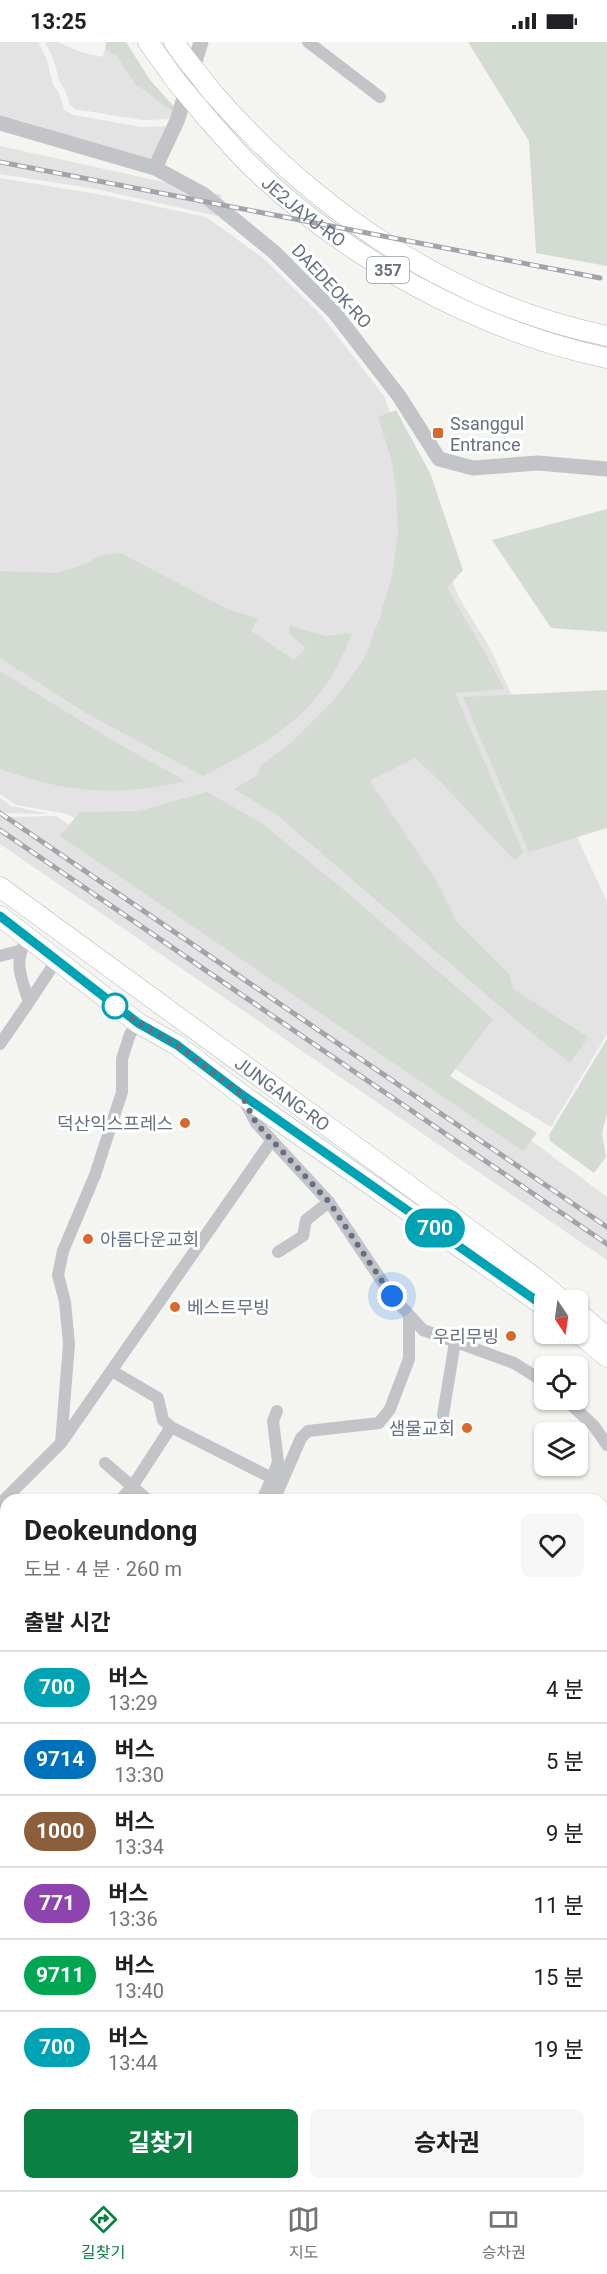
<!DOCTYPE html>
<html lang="ko">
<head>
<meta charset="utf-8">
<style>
  body { margin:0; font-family:Roboto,"Noto Sans KR",sans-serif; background:#f6f6f6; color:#202124; height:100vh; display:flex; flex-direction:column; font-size:22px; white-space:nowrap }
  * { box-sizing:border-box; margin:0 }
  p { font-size:20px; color:#757577 }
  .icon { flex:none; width:33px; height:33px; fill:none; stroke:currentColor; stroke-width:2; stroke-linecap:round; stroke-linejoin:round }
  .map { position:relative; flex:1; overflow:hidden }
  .drawer { position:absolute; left:0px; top:1452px; width:608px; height:696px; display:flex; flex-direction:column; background:#fff; border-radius:18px 18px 0 0; box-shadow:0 2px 4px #0004 }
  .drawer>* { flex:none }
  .badge { padding:0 12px; border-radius:20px; font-size:21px; line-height:39px }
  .needle { width:39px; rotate:167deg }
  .tools { position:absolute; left:534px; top:1248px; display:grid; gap:12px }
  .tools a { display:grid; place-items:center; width:54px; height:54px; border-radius:9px; background:#fff; box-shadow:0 2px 4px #0004; font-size:30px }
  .you { position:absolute; width:30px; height:30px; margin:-15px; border:4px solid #fff; border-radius:50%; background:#1a73e8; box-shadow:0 0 0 9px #1a73e833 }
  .map>.badge { position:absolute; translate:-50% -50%; box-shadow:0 0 0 3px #fff }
  h2 { padding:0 24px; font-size:22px; line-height:54px }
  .round { display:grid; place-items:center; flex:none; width:63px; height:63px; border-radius:9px; background:#f6f6f6 }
  .headline { display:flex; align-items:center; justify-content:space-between; height:102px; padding:0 24px }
  h1 { font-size:28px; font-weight:700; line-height:45px }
  .primary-button { display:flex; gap:12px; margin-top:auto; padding:12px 24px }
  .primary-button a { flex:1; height:69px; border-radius:9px; background:#0b8043; color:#fff; font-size:24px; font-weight:700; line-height:69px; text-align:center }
  .primary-button a+a { background:#f6f6f6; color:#202124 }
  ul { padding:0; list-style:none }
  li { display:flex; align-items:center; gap:18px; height:72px; padding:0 24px; border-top:2px solid #e0e0e0 }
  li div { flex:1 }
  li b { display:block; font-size:22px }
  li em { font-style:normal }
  li .badge { min-width:66px; font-weight:700; text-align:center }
  .status { display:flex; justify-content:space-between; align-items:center; height:42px; padding:0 30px; background:#fff; direction:ltr }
  .status svg { height:16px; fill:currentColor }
  .menu { display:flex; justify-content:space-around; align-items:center; height:84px; border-top:2px solid #e0e0e0; background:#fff; font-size:16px; color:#757577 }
  .menu a { display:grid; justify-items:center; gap:3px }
  .menu .active { color:#0b8043 }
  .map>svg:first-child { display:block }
</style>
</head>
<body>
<div class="status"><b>13:25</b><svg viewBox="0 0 49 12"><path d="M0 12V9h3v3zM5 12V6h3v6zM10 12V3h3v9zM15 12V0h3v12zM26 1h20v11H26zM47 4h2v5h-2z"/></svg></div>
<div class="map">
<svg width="607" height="2148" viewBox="0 0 607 2148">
  <rect width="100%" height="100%" fill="#f4f4f1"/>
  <path fill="#e2e3e2" d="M 0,0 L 38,0 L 47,18 L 53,43 L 59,51 L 64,68 L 73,73 L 142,85 L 169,84 L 149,120 L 13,76 L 0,74 Z
    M 45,0 L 57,0 L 81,10 L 102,15 L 105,8 L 116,13 L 134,41 L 174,71 L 171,77 L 142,78 L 75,67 L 70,63 L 65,48 L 60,40 L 53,16 Z
    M 0,104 L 222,153 L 217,174 L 96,147 L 0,132 Z
    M 0,136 L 103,153 L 206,175 L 263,216 L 320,272 L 384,354 L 458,554 L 491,608 L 607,860 L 607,992 L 551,1085 L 463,1032 L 68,772 L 16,763 L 0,752 Z
    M 0,756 L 11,764 L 49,772 L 0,771 Z
    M 56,774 L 423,1018 L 607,1155 L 607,1218 L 0,802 L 0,775 Z"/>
  <path fill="#d4dbd2" d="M 106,0 L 126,0 L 150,38 L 176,67 L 174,71 L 134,41 L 116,13 L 105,8 Z
    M 468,0 L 607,0 L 607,224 L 536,211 L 529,99 Z
    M 396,368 L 430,431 L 463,528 L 447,546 L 487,614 L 504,647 L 455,651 L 523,810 L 515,819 L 439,738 L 415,716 L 370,739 L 436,838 L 457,880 L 509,932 L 513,947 L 588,995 L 570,1021 L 517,979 L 277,773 L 234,747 L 256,734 L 262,722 L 290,702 L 334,658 L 364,617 L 379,578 L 392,534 L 398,491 L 396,448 L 391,416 L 378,375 Z
    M 607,467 L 607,590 L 551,586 L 492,498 Z
    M 121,511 L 229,568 L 258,576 L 251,589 L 294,618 L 306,606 L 289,591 L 290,584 L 326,594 L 352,591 C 346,605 340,620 332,633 C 303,683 252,709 203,734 L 86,671 L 0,616 L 0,529 L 56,531 L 78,525 L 102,513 Z
    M 0,629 L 120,703 L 186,739 C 117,755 67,751 0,727 Z
    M 607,648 L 607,786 L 529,810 L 463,655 Z
    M 207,750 L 263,782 L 350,853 L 493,977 L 450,1034 L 537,1091 L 523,1109 L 60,794 L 80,770 L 139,769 Z
    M 607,997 L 607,1072 L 602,1091 L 606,1115 L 594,1131 L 550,1099 L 549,1093 Z
    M 6,1792 L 6,2142 L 333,2142 L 329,2148 L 0,2148 L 0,1803 Z
    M 607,1977 L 607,2049 L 606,2050 L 602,2043 L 602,1981 Z"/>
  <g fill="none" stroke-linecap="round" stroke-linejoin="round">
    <defs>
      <g id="primary">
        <path id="s1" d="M 0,845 L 534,1235 L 562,1258"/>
        <path d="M 0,874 L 138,981 L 177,1003 L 241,1052 L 544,1264"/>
        <path d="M 578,1271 L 607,1295"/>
        <path d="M 578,1291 L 607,1315"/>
      </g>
      <g id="trunk">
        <path d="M 148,0 L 176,39"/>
        <path d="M 174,0 L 183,13"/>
        <path d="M 213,51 C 316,169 452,262 607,294"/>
        <path id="s2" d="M 207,76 C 222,93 237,111 253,126 C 347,217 479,289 607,316"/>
      </g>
    </defs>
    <use href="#primary" stroke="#b3b6ba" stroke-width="21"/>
    <use href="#trunk" stroke="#b4b7ba" stroke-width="21"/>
    <path stroke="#c2c4c8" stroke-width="12" d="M 308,0 L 380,55
      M 0,914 L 19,909
      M 29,960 L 56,919
      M 0,1002 L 29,960 C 21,935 13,921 27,896
      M 243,1056 L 256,1081 L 329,1160 L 392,1254 L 423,1288 L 514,1321 L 544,1340
      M 278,1210 L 303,1194 L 306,1178 L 329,1160
      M 112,1329 L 158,1356 L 163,1378 L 171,1385 L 272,1436 L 262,1458
      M 566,1358 L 594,1384 L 607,1403
      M 443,1373 L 455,1300
      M 61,1401 L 69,1302 L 65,1260 L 58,1233 L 63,1209 L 95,1133 L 122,1050 L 122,1017 L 130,992 L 138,981
      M 105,1421 L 148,1458
      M 272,1436 L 278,1420 L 273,1379 L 277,1369
      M 120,1458 L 132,1445 L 171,1385
      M 274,1458 L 301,1396 L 308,1389 L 379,1381 L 390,1367 L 409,1317 L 409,1273
      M 0,1462 L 61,1401 L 272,1098
      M 602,1525 L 607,1523
      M 0,1561 L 6,1566
      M 0,1684 L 6,1680
      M 602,1853 L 607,1852"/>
    <path stroke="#c2c4c8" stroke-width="15" d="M 0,81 L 155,126 L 203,152 L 274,210 L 334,270 L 399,354 L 439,417 L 473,426 L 538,421 L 607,427
      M 155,126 L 177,79 L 201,0"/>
    <use href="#primary" stroke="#fff" stroke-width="20"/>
    <use href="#trunk" stroke="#fff" stroke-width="20"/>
    <defs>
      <path id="rail" d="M 0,120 L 600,236
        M 0,771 L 607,1185
        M 0,788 L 607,1202"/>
    </defs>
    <use href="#rail" stroke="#a1a5ab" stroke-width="5"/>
    <use href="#rail" stroke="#fff" stroke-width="3" stroke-dasharray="9" stroke-linecap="butt"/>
    <defs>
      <path id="trunk-bridge" d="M 183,13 L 213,51
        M 176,39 L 207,76"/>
    </defs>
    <use href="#trunk-bridge" stroke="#b4b7ba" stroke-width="21" stroke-linecap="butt"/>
    <use href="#trunk-bridge" stroke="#fff" stroke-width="20"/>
  </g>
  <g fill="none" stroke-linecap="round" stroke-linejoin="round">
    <defs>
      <path id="line" d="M 0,874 L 138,981 L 177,1003 L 241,1052 L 544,1264"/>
    </defs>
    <use href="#line" stroke="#fff" stroke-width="14"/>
    <use href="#line" stroke="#00a3b4" stroke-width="9"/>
    <path stroke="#657180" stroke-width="6" stroke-dasharray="0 10.8" d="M 115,964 L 138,981 L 177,1003 L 241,1052 L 256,1081 L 329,1160 L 392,1254"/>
  </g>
  <g fill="#d8692d" stroke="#fff" stroke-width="2">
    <rect x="432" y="385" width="12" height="12" rx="3"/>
    <circle cx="185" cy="1081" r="6"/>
    <circle cx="88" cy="1197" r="6"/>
    <circle cx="175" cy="1265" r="6"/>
    <circle cx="511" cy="1294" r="6"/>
    <circle cx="467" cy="1386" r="6"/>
  </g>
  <circle fill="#fff" stroke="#00a3b4" stroke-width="3" cx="115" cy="964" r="12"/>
  <g text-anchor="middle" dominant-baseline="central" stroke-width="6" stroke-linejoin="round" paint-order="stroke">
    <rect fill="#fff" stroke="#939ca6" stroke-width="1.5" x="367" y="215" width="42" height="26" rx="4.5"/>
    <g font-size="16" font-weight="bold" fill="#657180">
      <text x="388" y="228">357</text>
    </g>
    <g font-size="18" fill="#657180" stroke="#fff">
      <text stroke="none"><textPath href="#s2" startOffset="135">JE2JAYU-RO</textPath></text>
      <text transform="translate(332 244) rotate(47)">DAEDEOK-RO</text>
      <text stroke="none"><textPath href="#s1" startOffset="350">JUNGANG-RO</textPath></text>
    </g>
    <g font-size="18" fill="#657180" stroke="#fff" text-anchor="start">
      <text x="450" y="381">Ssanggul<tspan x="450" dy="21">Entrance</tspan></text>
      <text x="173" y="1081" text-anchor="end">덕산익스프레스</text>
      <text x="100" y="1197">아름다운교회</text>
      <text x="187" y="1265">베스트무빙</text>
      <text x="499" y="1294" text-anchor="end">우리무빙</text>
      <text x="455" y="1386" text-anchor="end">샘물교회</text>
    </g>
  </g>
</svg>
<div class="tools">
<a><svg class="needle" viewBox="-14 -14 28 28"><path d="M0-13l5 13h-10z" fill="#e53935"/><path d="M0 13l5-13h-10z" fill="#757577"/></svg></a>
<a><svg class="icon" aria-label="locate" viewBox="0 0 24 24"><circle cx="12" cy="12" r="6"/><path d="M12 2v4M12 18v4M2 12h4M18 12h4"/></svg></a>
<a><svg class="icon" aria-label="layers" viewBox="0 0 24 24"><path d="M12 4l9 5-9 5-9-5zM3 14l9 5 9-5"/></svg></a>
</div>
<div class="you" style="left:392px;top:1254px"></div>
<b class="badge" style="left:435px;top:1186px;background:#00a3b4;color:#fff">700</b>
<section class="drawer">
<div class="headline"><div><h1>Deokeundong</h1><p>도보 · 4 분 · 260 m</p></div><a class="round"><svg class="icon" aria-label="heart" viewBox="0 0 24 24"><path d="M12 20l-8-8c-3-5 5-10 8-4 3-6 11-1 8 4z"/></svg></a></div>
<h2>출발 시간</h2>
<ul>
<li><span class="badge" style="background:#00a3b4;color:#fff">700</span><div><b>버스</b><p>13:29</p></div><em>4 분</em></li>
<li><span class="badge" style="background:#0072bc;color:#fff">9714</span><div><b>버스</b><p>13:30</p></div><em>5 분</em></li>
<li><span class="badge" style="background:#8b5e3c;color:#fff">1000</span><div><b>버스</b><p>13:34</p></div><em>9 분</em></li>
<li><span class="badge" style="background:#8e44ad;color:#fff">771</span><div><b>버스</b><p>13:36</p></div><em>11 분</em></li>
<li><span class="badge" style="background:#00a651;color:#fff">9711</span><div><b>버스</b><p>13:40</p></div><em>15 분</em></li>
<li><span class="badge" style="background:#00a3b4;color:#fff">700</span><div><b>버스</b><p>13:44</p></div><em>19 분</em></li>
</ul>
<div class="primary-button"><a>길찾기</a><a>승차권</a></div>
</section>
</div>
<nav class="menu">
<a class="active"><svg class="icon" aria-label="directions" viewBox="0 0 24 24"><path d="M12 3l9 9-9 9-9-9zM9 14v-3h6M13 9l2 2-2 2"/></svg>길찾기</a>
<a><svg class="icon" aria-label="map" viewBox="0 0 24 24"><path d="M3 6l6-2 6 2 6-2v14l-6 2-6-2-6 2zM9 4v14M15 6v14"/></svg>지도</a>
<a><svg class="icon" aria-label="tickets" viewBox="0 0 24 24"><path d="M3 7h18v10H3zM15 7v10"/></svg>승차권</a>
</nav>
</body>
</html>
